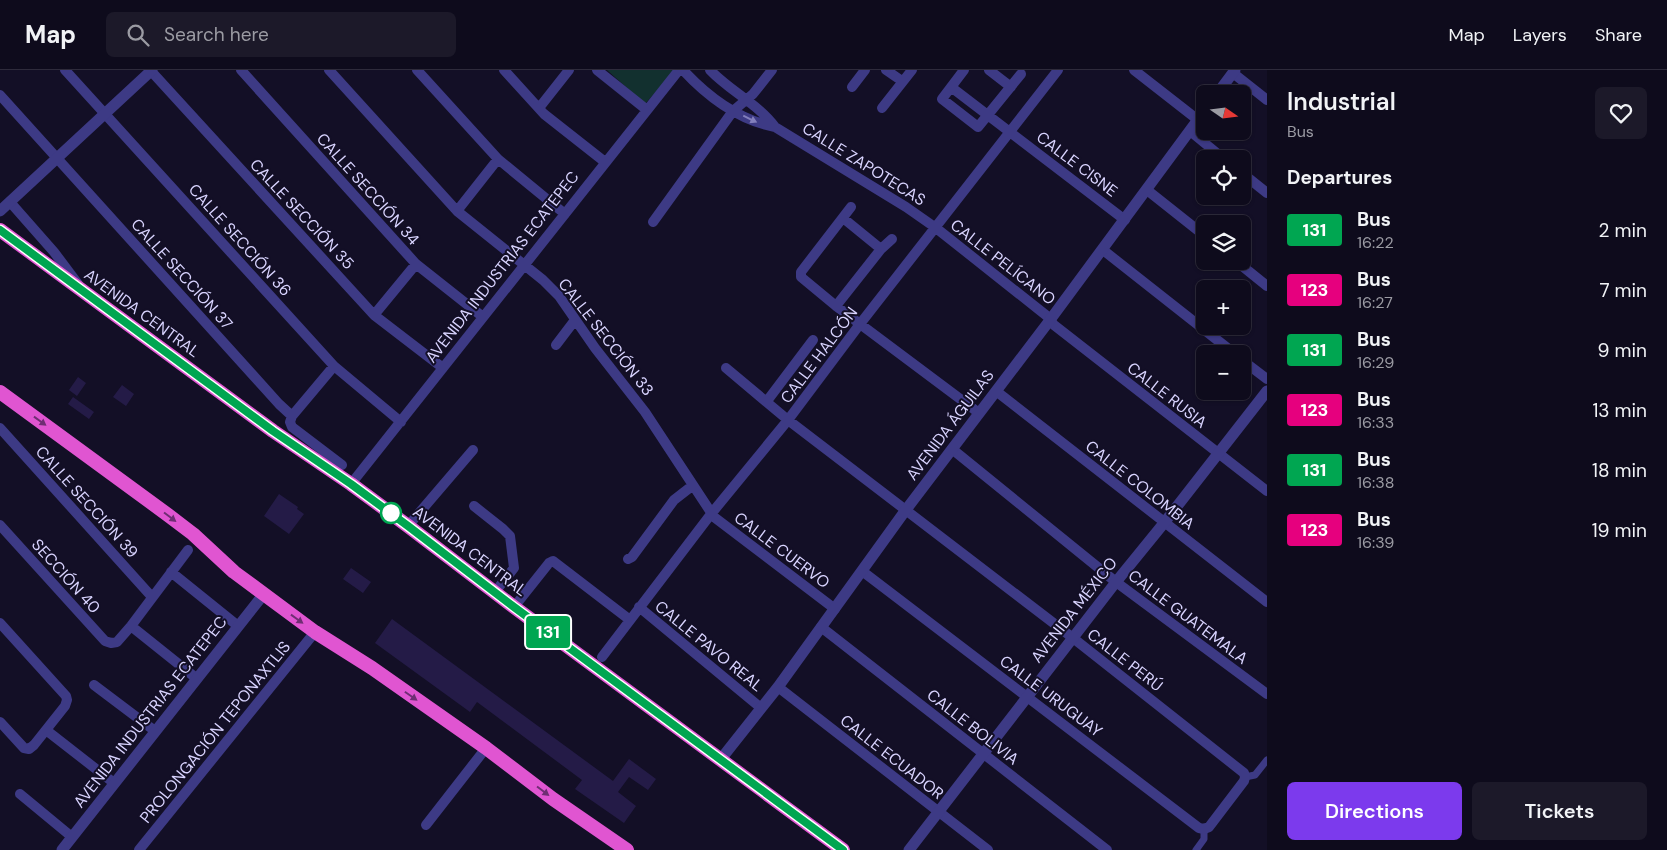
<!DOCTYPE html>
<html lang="en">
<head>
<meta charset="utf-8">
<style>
  body { margin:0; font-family:"DM Sans",sans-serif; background:#1c1929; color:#f1f3f6; height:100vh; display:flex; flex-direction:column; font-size:19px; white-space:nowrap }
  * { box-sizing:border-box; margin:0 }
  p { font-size:16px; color:#9b9ba3 }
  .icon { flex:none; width:28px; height:28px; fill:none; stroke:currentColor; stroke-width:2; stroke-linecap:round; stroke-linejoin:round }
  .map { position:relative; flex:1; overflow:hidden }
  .panel { display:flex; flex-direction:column; background:#0e0b1c; width:400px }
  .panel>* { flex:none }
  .badge { padding:0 10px; border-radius:4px; font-size:18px; line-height:32px }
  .needle { width:32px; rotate:104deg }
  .buttons { position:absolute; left:1196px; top:15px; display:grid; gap:10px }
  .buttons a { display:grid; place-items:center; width:55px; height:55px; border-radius:8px; background:#0e0b1c; box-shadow:0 1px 4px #0004,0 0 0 1px #2e2b3b; font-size:25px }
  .map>.badge { position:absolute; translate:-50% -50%; box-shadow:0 0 0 2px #fff }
  h2 { padding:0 20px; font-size:19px; line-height:45px }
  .round { display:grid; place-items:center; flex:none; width:52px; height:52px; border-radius:8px; background:#1c1929 }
  .head { display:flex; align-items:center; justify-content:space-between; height:85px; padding:0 20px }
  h1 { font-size:24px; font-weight:600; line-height:38px }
  .primary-button { display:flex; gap:10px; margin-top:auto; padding:10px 20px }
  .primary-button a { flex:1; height:58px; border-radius:8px; background:#7c3aed; color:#fff; font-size:20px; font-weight:600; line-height:58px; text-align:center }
  .primary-button a+a { background:#1c1929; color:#f1f3f6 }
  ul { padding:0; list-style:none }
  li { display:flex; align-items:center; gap:15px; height:60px; padding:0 20px }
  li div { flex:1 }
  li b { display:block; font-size:19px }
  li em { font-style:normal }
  li .badge { min-width:55px; font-weight:700; text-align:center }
  header { display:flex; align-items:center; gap:30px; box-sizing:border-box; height:70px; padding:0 25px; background:#0e0b1c; border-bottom:1px solid #2e2b3b }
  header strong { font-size:24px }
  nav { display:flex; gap:28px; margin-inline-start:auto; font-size:18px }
  .search { width:350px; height:45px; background:#1c1929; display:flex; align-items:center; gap:12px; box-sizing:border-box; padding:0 18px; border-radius:8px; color:#9b9ba3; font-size:19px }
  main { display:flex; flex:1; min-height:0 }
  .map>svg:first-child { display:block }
</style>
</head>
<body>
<header>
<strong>Map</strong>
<div class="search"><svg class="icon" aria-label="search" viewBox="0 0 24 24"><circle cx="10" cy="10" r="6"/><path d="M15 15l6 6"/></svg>Search here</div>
<nav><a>Map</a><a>Layers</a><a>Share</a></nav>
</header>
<main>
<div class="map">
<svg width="1267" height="780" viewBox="0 0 1267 780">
  <rect width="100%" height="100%" fill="#130f26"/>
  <path fill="#12302f" d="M 607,0 L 675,0 L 645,34 Z"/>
  <path fill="#241b47" d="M 78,307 L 86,313 L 77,326 L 69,320 Z
    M 122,315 L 134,324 L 126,336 L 113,327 Z
    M 73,327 L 94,342 L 89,349 L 68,334 Z
    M 279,424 L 298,437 L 297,439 L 304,444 L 289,464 L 264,446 Z
    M 351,498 L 371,512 L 363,523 L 343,509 Z
    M 392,549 L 613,711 L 629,689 L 656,709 L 648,720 L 629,707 L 618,722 L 636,736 L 624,753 L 575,719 L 582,710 L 477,632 L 470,642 L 375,573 Z"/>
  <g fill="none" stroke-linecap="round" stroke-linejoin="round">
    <path stroke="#3d3a85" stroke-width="7" d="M 1245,707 L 1255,705 L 1267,690
      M 1196,780 L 1204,769 L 1204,759"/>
    <path stroke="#3d3a85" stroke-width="10" d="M 65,0 L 334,296 L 401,352
      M 150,0 L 374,245 L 443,298
      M 241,0 L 416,194 L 483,247
      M 329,0 L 457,141 L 543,210 L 559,226 L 595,278 L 645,342 L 714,447 L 835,539
      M 417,0 L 498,89 L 565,144
      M 504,0 L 544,44 L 605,92
      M 597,0 L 647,40
      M 683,0 C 708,27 739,50 775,57 L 906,137 L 936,158 L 1047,246 L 1054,255 L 1267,421
      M 710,0 C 730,21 758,34 775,57
      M 886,0 L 902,11
      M 964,0 L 942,29 L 978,57 L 1021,4
      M 989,0 L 1011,17
      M 1134,0 L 1198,50
      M 1233,3 L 1267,30
      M 852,17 L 865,0
      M 951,17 L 1125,150
      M 0,25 L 279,334 L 292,346 L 290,352 L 292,357 L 342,395
      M 539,38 L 569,0
      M 882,38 L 912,0
      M 1190,61 L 1224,89
      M 1242,103 L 1267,123
      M 1147,120 L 1205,166
      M 10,132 L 54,182 L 78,214
      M 851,137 L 801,202 L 801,207 L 836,236 L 979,343
      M 457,141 L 498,89
      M 843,148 L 881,179
      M 653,152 L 733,41 L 753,24 L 772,0
      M 1103,180 L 1235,284
      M 1236,191 L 1267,216
      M 836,236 L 881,179 L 892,169
      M 374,245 L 416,194
      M 556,275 L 575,250
      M 1242,290 L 1267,309
      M 726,298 L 788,350 L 1073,568 L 1244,703 L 1245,707 L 1244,711 L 1209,757 L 1204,759 L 1199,758 L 862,501
      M 996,321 L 1267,532
      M 767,331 L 813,270
      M 292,346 L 334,296
      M 0,358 L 152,527
      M 952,379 L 1116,512 L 1267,624
      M 351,414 L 679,0
      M 474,436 L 503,459 L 510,466 L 514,498 L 495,522
      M 0,455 L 105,571 L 111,573 L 117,572 L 131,556 L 188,480
      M 408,456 L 473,380
      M 628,489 L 632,487 L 674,430 L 692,416
      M 171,502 L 238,556
      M 514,537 L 549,493 L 553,491 L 630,550
      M 639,537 L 761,638
      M 0,553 L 66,626 L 67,630 L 65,636 L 34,675 L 29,679 L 24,678 L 0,652
      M 131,556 L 196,608
      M 821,557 L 1107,780
      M 602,587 L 711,444 L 788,350 L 860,254 L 1058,0
      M 94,615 L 155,661
      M 778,617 L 988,780
      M 46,660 L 114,713
      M 20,724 L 72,767
      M 426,755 L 486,678
      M 139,780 L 315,562"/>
    <path stroke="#3d3a85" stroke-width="11" d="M 1217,24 L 1235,0
      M 0,141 L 152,0
      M 721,689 L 778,617 L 905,441 L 1050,250 L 1205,40
      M 62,780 L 263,525
      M 909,780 L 1116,512 L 1164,453 L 1267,321"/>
    <path stroke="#e055d1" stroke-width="14" d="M 0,160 L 273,361 L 351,414 L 408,456 L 514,537 L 843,780
      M 0,322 L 168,445 L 193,464 L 234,502 L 315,562 L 372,598 L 486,678 L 553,729 L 627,780"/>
  </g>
  <defs><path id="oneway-solid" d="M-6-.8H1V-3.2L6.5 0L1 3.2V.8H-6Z" transform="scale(1.25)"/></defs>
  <use fill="#837fbc" href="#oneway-solid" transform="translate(750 49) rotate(26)"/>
  <g fill="#6f2e73">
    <use href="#oneway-solid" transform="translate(40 351) rotate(36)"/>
    <use href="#oneway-solid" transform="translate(170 447) rotate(37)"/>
    <use href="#oneway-solid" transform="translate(297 549) rotate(36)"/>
    <use href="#oneway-solid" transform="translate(411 626) rotate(35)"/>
    <use href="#oneway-solid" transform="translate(543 721) rotate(37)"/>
  </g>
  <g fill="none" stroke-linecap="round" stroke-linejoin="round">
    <defs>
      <path id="line" d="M 0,160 L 273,361 L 351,414 L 408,456 L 514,537 L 843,780"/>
    </defs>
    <use href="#line" stroke="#fff" stroke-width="11"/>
    <use href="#line" stroke="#00a651" stroke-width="8"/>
  </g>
  <circle fill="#fff" stroke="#00a651" stroke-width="2.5" cx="391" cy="443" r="10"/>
  <g text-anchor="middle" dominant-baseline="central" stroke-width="4" stroke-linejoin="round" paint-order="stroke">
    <g font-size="16" fill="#d9d4ff" stroke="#130f26">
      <text transform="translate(864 94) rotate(32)">CALLE ZAPOTECAS</text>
      <text transform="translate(1077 94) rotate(37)">CALLE CISNE</text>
      <text transform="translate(368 119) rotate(48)">CALLE SECCIÓN 34</text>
      <text transform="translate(302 144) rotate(47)">CALLE SECCIÓN 35</text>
      <text transform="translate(240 170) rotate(48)">CALLE SECCIÓN 36</text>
      <text transform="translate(1003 192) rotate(38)">CALLE PELÍCANO</text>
      <text transform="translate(502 197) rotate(-52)">AVENIDA INDUSTRIAS ECATEPEC</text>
      <text transform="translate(182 204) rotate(48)">CALLE SECCIÓN 37</text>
      <text transform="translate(142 243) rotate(36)">AVENIDA CENTRAL</text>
      <text transform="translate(606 267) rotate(52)">CALLE SECCIÓN 33</text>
      <text transform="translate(819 285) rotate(-53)">CALLE HALCÓN</text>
      <text transform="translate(1167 325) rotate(38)">CALLE RUSIA</text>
      <text transform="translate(950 355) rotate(-53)">AVENIDA ÁGUILAS</text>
      <text transform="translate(1140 415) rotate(38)">CALLE COLOMBIA</text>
      <text transform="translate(87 432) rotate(48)">CALLE SECCIÓN 39</text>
      <text transform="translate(782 480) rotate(37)">CALLE CUERVO</text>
      <text transform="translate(470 481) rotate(37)">AVENIDA CENTRAL</text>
      <text transform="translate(66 506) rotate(48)">SECCIÓN 40</text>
      <text transform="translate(1074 540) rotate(-52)">AVENIDA MÉXICO</text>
      <text transform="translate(1188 547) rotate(37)">CALLE GUATEMALA</text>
      <text transform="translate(709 576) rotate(39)">CALLE PAVO REAL</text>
      <text transform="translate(1125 590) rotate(38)">CALLE PERÚ</text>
      <text transform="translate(1051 626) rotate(37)">CALLE URUGUAY</text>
      <text transform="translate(150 642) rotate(-52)">AVENIDA INDUSTRIAS ECATEPEC</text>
      <text transform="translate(973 657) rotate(38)">CALLE BOLIVIA</text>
      <text transform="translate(215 662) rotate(-51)">PROLONGACIÓN TEPONAXTLIS</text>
      <text transform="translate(892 687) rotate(38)">CALLE ECUADOR</text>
    </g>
  </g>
</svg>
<div class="buttons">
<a><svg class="needle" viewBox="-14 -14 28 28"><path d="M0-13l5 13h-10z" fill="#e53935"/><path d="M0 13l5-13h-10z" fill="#9b9ba3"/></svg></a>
<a><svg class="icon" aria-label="locate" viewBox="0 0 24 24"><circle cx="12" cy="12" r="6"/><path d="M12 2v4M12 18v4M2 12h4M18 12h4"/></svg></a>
<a><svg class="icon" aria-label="layers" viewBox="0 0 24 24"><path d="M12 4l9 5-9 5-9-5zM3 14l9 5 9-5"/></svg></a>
<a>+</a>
<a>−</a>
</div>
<b class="badge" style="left:548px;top:562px;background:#00a651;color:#fff">131</b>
</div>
<section class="panel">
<div class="head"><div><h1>Industrial</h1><p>Bus</p></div><a class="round"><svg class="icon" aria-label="heart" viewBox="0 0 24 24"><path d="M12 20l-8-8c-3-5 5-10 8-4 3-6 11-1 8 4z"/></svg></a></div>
<h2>Departures</h2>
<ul>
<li><span class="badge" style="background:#00a651;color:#fff">131</span><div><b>Bus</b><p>16:22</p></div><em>2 min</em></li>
<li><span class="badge" style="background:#e6007e;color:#fff">123</span><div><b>Bus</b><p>16:27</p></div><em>7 min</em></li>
<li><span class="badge" style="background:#00a651;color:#fff">131</span><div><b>Bus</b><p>16:29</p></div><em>9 min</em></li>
<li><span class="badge" style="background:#e6007e;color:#fff">123</span><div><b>Bus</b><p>16:33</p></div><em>13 min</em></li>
<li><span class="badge" style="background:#00a651;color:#fff">131</span><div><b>Bus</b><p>16:38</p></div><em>18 min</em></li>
<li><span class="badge" style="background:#e6007e;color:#fff">123</span><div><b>Bus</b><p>16:39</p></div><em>19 min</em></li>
</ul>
<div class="primary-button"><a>Directions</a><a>Tickets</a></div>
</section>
</main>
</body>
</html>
